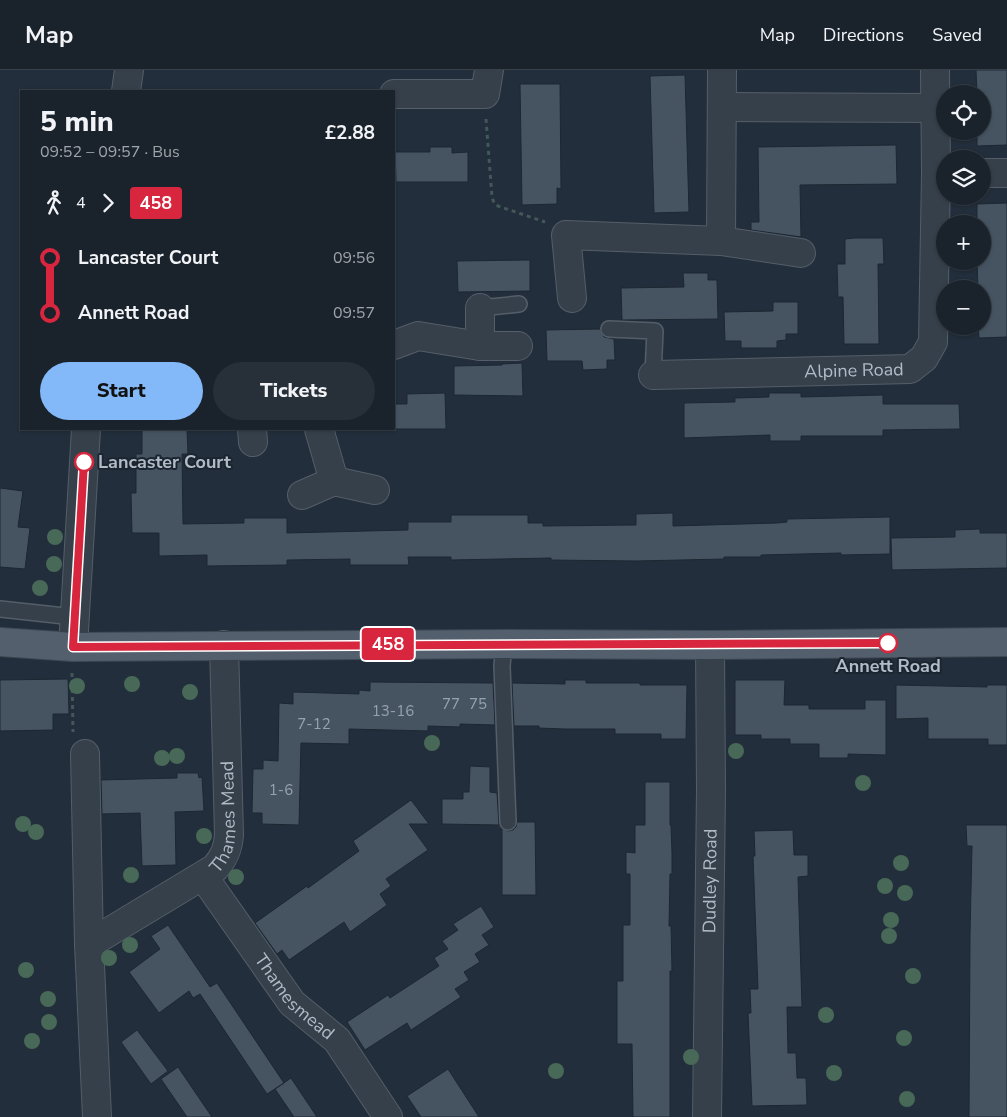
<!DOCTYPE html>
<html lang="en">
<head>
<meta charset="utf-8">
<style>
  body { margin:0; font-family:"Nunito Sans",sans-serif; background:#272f38; color:#f1f3f6; height:100vh; display:flex; flex-direction:column; font-size:19px; white-space:nowrap }
  * { box-sizing:border-box; margin:0 }
  p { font-size:16px; color:#9fa4a9 }
  .icon { flex:none; width:28px; height:28px; fill:none; stroke:currentColor; stroke-width:2; stroke-linecap:round; stroke-linejoin:round }
  .map { position:relative; flex:1; overflow:hidden }
  .sheet { position:absolute; left:20px; top:20px; width:375px; height:340px; display:flex; flex-direction:column; background:#1a222c; border-radius:0px; box-shadow:0 1px 4px #0004,0 0 0 1px #383f48 }
  .sheet>* { flex:none }
  .badge { padding:0 10px; border-radius:4px; font-size:18px; line-height:32px }
  .tools { position:absolute; left:936px; top:15px; display:grid; gap:10px }
  .tools a { display:grid; place-items:center; width:55px; height:55px; border-radius:50%; background:#1a222c; box-shadow:0 1px 4px #0004,0 0 0 1px #383f48; font-size:25px }
  .map>.badge { position:absolute; translate:-50% -50%; box-shadow:0 0 0 2px #fff }
  .legs { display:flex; align-items:center; gap:8px; height:55px; padding:0 20px; font-size:16px }
  .legs p { margin-inline-start:auto }
  .headline { display:flex; align-items:center; justify-content:space-between; height:85px; padding:0 20px }
  h1 { font-size:28px; font-weight:800; line-height:38px }
  .action { display:flex; gap:10px; margin-top:auto; padding:10px 20px }
  .action a { flex:1; height:58px; border-radius:30px; background:#84b9f9; color:#111; font-size:20px; font-weight:800; line-height:58px; text-align:center }
  .action a+a { background:#272f38; color:#f1f3f6 }
  ul { padding:0 20px; list-style:none }
  li { display:flex; align-items:center; gap:18px; height:55px; font-size:19px }
  li i { display:grid; place-items:center; width:8px; height:100%; margin:0 6px; background:currentColor }
  li i::after { content:''; width:12px; height:12px; margin:-6px; border:4px solid; border-radius:50%; background:#1a222c }
  li p { margin-inline-start:auto }
  li:first-child i { background:linear-gradient(#0000 50%,currentColor 0) }
  li:last-child i { background:linear-gradient(currentColor 50%,#0000 0) }
  header { display:flex; align-items:center; gap:30px; box-sizing:border-box; height:70px; padding:0 25px; background:#1a222c; border-bottom:1px solid #383f48 }
  header strong { font-size:24px }
  nav { display:flex; gap:28px; margin-inline-start:auto; font-size:18px }
  .map>svg:first-child { display:block }
</style>
</head>
<body>
<header>
<strong>Map</strong>
<nav><a>Map</a><a>Directions</a><a>Saved</a></nav>
</header>
<div class="map">
<svg width="1007" height="1047" viewBox="0 0 1007 1047">
  <rect width="100%" height="100%" fill="#222e3b"/>
  <path fill="#465462" stroke="#1d2732" d="M 976,0 L 1007,0 L 1007,75 L 977,76 L 977,61 L 982,61 L 982,24 L 977,24 Z
    M 685,5 L 689,142 L 654,143 L 650,6 Z
    M 520,14 L 560,14 L 561,119 L 557,118 L 557,134 L 522,135 Z
    M 896,75 L 897,114 L 800,115 L 801,167 L 751,160 L 751,152 L 759,152 L 758,77 Z
    M 430,77 L 452,77 L 452,83 L 468,82 L 468,112 L 396,112 L 395,82 L 430,82 Z
    M 1007,133 L 1007,267 L 979,268 L 978,256 L 982,256 L 982,219 L 978,219 L 977,191 L 982,191 L 982,154 L 977,154 L 977,134 Z
    M 855,168 L 883,168 L 884,194 L 878,194 L 879,274 L 844,274 L 843,227 L 838,227 L 837,194 L 845,194 L 845,169 Z
    M 530,190 L 530,221 L 458,222 L 457,191 Z
    M 683,203 L 708,203 L 708,210 L 717,210 L 718,249 L 622,250 L 621,218 L 684,217 Z
    M 773,232 L 798,232 L 798,264 L 786,264 L 786,270 L 777,271 L 777,278 L 741,278 L 741,271 L 725,271 L 724,242 L 773,241 Z
    M 600,259 L 604,267 L 614,269 L 615,290 L 607,290 L 607,299 L 583,300 L 582,291 L 547,291 L 546,260 Z
    M 522,293 L 523,326 L 454,325 L 454,296 L 502,295 L 502,294 Z
    M 445,323 L 446,359 L 394,359 L 394,334 L 407,334 L 407,324 Z
    M 769,323 L 801,323 L 801,327 L 883,325 L 883,334 L 959,334 L 960,359 L 883,360 L 883,366 L 801,366 L 801,371 L 770,371 L 770,365 L 684,368 L 684,333 L 735,332 L 735,328 L 769,327 Z
    M 142,359 L 187,359 L 188,384 L 182,384 L 183,454 L 244,453 L 244,448 L 287,448 L 287,463 L 408,460 L 408,452 L 451,452 L 451,445 L 528,445 L 528,453 L 543,453 L 543,456 L 636,455 L 636,444 L 673,443 L 673,456 L 777,453 L 787,452 L 787,449 L 890,447 L 890,484 L 841,485 L 841,483 L 761,485 L 761,487 L 724,487 L 724,489 L 636,491 L 551,490 L 551,488 L 451,490 L 451,487 L 408,487 L 409,495 L 350,495 L 350,489 L 287,490 L 287,495 L 207,496 L 207,485 L 159,486 L 159,463 L 132,463 L 131,423 L 136,423 L 136,384 L 142,384 Z
    M 0,418 L 23,421 L 18,457 L 30,458 L 25,499 L 0,497 Z
    M 980,459 L 980,463 L 1007,463 L 1007,498 L 892,500 L 891,468 L 955,467 L 955,460 Z
    M 68,609 L 69,644 L 53,644 L 53,660 L 0,661 L 0,610 Z
    M 565,610 L 586,610 L 586,613 L 640,613 L 640,615 L 687,615 L 686,669 L 661,669 L 661,664 L 615,664 L 615,659 L 565,659 L 539,658 L 539,656 L 514,656 L 512,613 L 565,614 Z
    M 735,610 L 785,610 L 784,635 L 809,635 L 809,639 L 865,639 L 865,630 L 886,630 L 886,685 L 848,684 L 848,688 L 819,688 L 819,674 L 790,674 L 790,669 L 761,669 L 761,665 L 735,665 Z
    M 370,612 L 493,613 L 495,655 L 460,654 L 460,657 L 428,656 L 428,661 L 349,659 L 349,674 L 301,673 L 299,755 L 262,754 L 262,743 L 252,743 L 253,699 L 263,699 L 263,690 L 278,691 L 279,633 L 293,634 L 293,622 L 359,624 L 359,620 L 370,621 Z
    M 896,615 L 987,617 L 987,615 L 1007,615 L 1007,675 L 988,675 L 988,669 L 928,669 L 928,648 L 896,649 Z
    M 470,696 L 490,697 L 490,722 L 497,723 L 499,755 L 442,754 L 442,729 L 463,729 L 463,722 L 469,722 Z
    M 177,703 L 198,703 L 199,708 L 202,707 L 204,741 L 175,742 L 176,795 L 142,796 L 140,743 L 102,744 L 101,710 L 177,708 Z
    M 645,712 L 670,712 L 670,755 L 671,755 L 672,783 L 672,804 L 670,804 L 669,856 L 671,856 L 672,901 L 670,901 L 670,1047 L 633,1047 L 632,974 L 617,974 L 617,911 L 623,911 L 623,855 L 630,855 L 630,804 L 626,804 L 626,782 L 635,783 L 635,755 L 645,755 Z
    M 411,730 L 429,754 L 409,754 L 428,780 L 386,809 L 391,816 L 380,824 L 387,835 L 350,862 L 344,852 L 289,890 L 282,880 L 277,884 L 255,853 L 307,816 L 308,818 L 359,781 L 353,771 Z
    M 517,752 L 535,752 L 536,825 L 502,825 L 502,758 L 508,761 L 513,760 L 516,757 Z
    M 966,755 L 1007,755 L 1007,1047 L 969,1047 L 970,864 L 972,776 L 967,776 Z
    M 793,760 L 794,785 L 808,785 L 808,806 L 798,807 L 802,937 L 787,937 L 788,983 L 796,983 L 797,1008 L 806,1008 L 807,1035 L 752,1036 L 748,943 L 751,943 L 750,919 L 758,919 L 753,786 L 755,786 L 754,761 Z
    M 481,836 L 494,857 L 482,865 L 489,875 L 475,884 L 480,892 L 464,902 L 469,910 L 455,919 L 461,927 L 411,960 L 407,953 L 365,980 L 347,952 L 388,925 L 390,928 L 439,896 L 434,888 L 448,879 L 442,871 L 458,860 L 453,854 Z
    M 168,855 L 210,917 L 217,913 L 284,1013 L 267,1024 L 200,924 L 193,928 L 189,921 L 159,943 L 129,902 L 160,879 L 151,866 Z
    M 137,960 L 168,1001 L 151,1014 L 121,972 Z
    M 178,997 L 212,1047 L 187,1047 L 161,1009 Z
    M 448,999 L 479,1047 L 421,1047 L 407,1026 Z
    M 291,1008 L 317,1047 L 294,1047 L 275,1019 Z"/>
  <g fill="none" stroke-linecap="round" stroke-linejoin="round">
    <defs>
      <path id="lane" d="M 480,238 L 519,234
        M 609,259 L 655,261 L 653,305
        M 0,539 L 74,547
        M 504,574 L 502,596 L 508,752"/>
      <g id="street">
        <path d="M 126,21 L 129,0"/>
        <path d="M 394,24 L 485,24 L 489,0"/>
        <path d="M 723,37 L 936,38"/>
        <path d="M 982,103 L 1007,103"/>
        <path d="M 721,171 L 722,0"/>
        <path d="M 572,228 L 566,165 L 721,171 L 801,183"/>
        <path d="M 394,275 L 418,266 L 480,276 L 518,276"/>
        <path d="M 480,276 L 480,238"/>
        <path id="s1" d="M 653,305 L 910,299 L 924,288 L 933,272 L 936,103 L 935,0"/>
        <path d="M 252,359 L 253,372"/>
        <path d="M 319,359 L 334,411"/>
        <path d="M 302,425 L 334,411 L 375,420"/>
        <path d="M 73,577 L 86,359"/>
        <path d="M 85,684 L 89,874 L 97,1047"/>
        <path id="s2" d="M 203,806 L 292,933 L 337,970 L 388,1047"/>
        <path id="s3" d="M 89,874 L 215,798 C 224,788 228,779 229,765 L 224,575"/>
        <path id="s4" d="M 707,1047 L 711,720 L 710,575"/>
      </g>
      <path id="primary" d="M 0,572 L 73,577 L 504,574 L 710,575 L 1007,572"/>
    </defs>
    <use href="#lane" stroke="#545e69" stroke-width="18"/>
    <use href="#street" stroke="#545e69" stroke-width="30"/>
    <use href="#primary" stroke="#3f4954" stroke-width="30"/>
    <path stroke="#425859" stroke-width="3" stroke-dasharray="4 4" stroke-linecap="butt" d="M 486,49 L 492,127 L 494,133 L 498,136 L 545,152
      M 72,603 L 73,662"/>
    <use href="#lane" stroke="#36404b" stroke-width="15"/>
    <use href="#street" stroke="#36404b" stroke-width="28"/>
    <use href="#primary" stroke="#535f6c" stroke-width="28"/>
  </g>
  <g fill="#486958">
    <circle cx="55" cy="467" r="8"/>
    <circle cx="54" cy="494" r="8"/>
    <circle cx="40" cy="518" r="8"/>
    <circle cx="132" cy="614" r="8"/>
    <circle cx="77" cy="616" r="8"/>
    <circle cx="190" cy="622" r="8"/>
    <circle cx="432" cy="673" r="8"/>
    <circle cx="736" cy="681" r="8"/>
    <circle cx="177" cy="686" r="8"/>
    <circle cx="162" cy="688" r="8"/>
    <circle cx="863" cy="713" r="8"/>
    <circle cx="23" cy="754" r="8"/>
    <circle cx="36" cy="762" r="8"/>
    <circle cx="204" cy="766" r="8"/>
    <circle cx="901" cy="793" r="8"/>
    <circle cx="131" cy="805" r="8"/>
    <circle cx="236" cy="807" r="8"/>
    <circle cx="885" cy="816" r="8"/>
    <circle cx="905" cy="823" r="8"/>
    <circle cx="891" cy="850" r="8"/>
    <circle cx="889" cy="866" r="8"/>
    <circle cx="130" cy="875" r="8"/>
    <circle cx="109" cy="888" r="8"/>
    <circle cx="26" cy="900" r="8"/>
    <circle cx="913" cy="906" r="8"/>
    <circle cx="48" cy="929" r="8"/>
    <circle cx="826" cy="945" r="8"/>
    <circle cx="49" cy="952" r="8"/>
    <circle cx="904" cy="968" r="8"/>
    <circle cx="32" cy="971" r="8"/>
    <circle cx="691" cy="987" r="8"/>
    <circle cx="556" cy="1001" r="8"/>
    <circle cx="834" cy="1003" r="8"/>
    <circle cx="907" cy="1029" r="8"/>
  </g>
  <g fill="none" stroke-linecap="round" stroke-linejoin="round">
    <defs>
      <path id="line-1" d="M 84,392 L 73,577 L 888,573"/>
    </defs>
    <use href="#line-1" stroke="#fff" stroke-width="11"/>
    <use href="#line-1" stroke="#d7263d" stroke-width="8"/>
  </g>
  <g fill="#fff" stroke="#d7263d" stroke-width="2.5">
    <circle cx="84" cy="392" r="9"/>
    <circle cx="888" cy="573" r="9"/>
  </g>
  <g text-anchor="middle" dominant-baseline="central" stroke-width="4" stroke-linejoin="round" paint-order="stroke">
    <g font-size="15" fill="#96a1ae">
      <text x="451" y="634">77</text>
      <text x="478" y="634">75</text>
      <text x="393" y="641">13-16</text>
      <text x="314" y="654">7-12</text>
      <text x="281" y="720">1-6</text>
    </g>
    <g font-size="18" fill="#b1bbc7" stroke="#1b2530">
      <text stroke="none"><textPath href="#s1" startOffset="201">Alpine Road</textPath></text>
      <text stroke="none"><textPath href="#s3" startOffset="201">Thames Mead</textPath></text>
      <text stroke="none"><textPath href="#s4" startOffset="236">Dudley Road</textPath></text>
      <text stroke="none"><textPath href="#s2" startOffset="152">Thamesmead</textPath></text>
    </g>
    <g font-size="18" font-weight="bold" fill="#b1bbc7" stroke="#1b2530" text-anchor="start">
      <text x="98" y="392">Lancaster Court</text>
      <text x="888" y="596" text-anchor="middle">Annett Road</text>
    </g>
  </g>
</svg>
<div class="tools">
<a><svg class="icon" aria-label="locate" viewBox="0 0 24 24"><circle cx="12" cy="12" r="6"/><path d="M12 2v4M12 18v4M2 12h4M18 12h4"/></svg></a>
<a><svg class="icon" aria-label="layers" viewBox="0 0 24 24"><path d="M12 4l9 5-9 5-9-5zM3 14l9 5 9-5"/></svg></a>
<a>+</a>
<a>−</a>
</div>
<b class="badge" style="left:388px;top:574px;background:#d7263d;color:#fff">458</b>
<section class="sheet">
<div class="headline"><div><h1>5 min</h1><p>09:52 – 09:57 · Bus</p></div><b>£2.88</b></div>
<div class="legs"><svg class="icon" aria-label="walk" viewBox="0 0 24 24"><circle cx="13" cy="4" r="2"/><path d="M13 8l-2 6 4 7M11 14l-3 7M7 12l3-4h3l4 4"/></svg>4<svg class="icon" aria-label="forward" viewBox="0 0 24 24"><path d="M9 5l7 7-7 7"/></svg><b class="badge" style="background:#d7263d;color:#fff">458</b></div>
<ul>
<li><i style="color:#d7263d"></i><b>Lancaster Court</b><p>09:56</p></li>
<li><i style="color:#d7263d"></i><b>Annett Road</b><p>09:57</p></li>
</ul>
<div class="action"><a>Start</a><a>Tickets</a></div>
</section>
</div>
</body>
</html>
